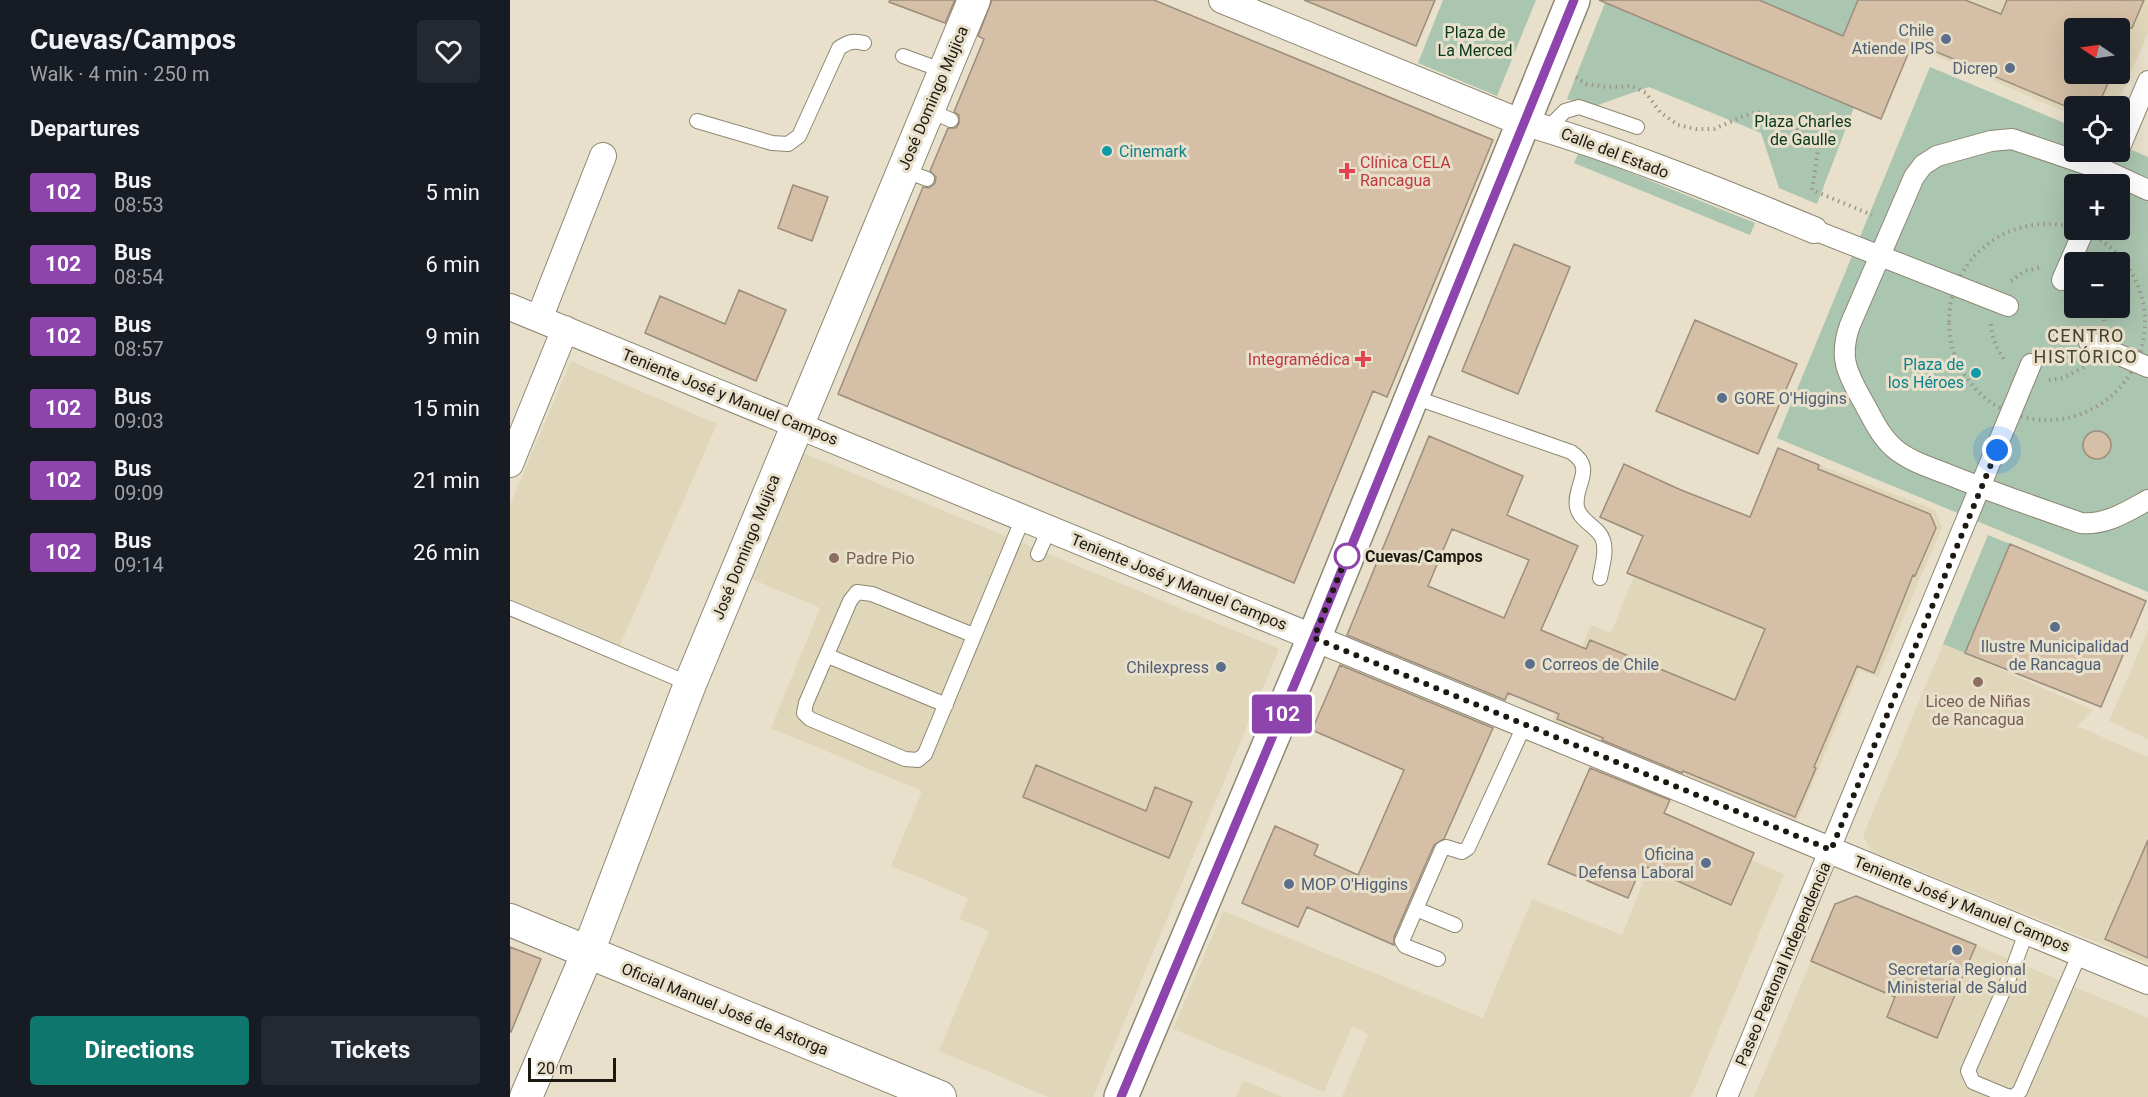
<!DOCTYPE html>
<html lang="en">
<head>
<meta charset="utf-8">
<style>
  body { margin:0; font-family:Roboto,sans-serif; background:#242831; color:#f1f3f6; height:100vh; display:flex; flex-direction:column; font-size:22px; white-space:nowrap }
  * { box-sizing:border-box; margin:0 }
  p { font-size:20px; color:#9ea1a6 }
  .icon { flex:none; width:33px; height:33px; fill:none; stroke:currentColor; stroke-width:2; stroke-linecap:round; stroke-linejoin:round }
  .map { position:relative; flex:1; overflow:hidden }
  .panel { display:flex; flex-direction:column; background:#171b24; width:510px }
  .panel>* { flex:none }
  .badge { padding:0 12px; border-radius:4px; font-size:21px; line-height:39px }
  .needle { width:39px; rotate:283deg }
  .buttons { position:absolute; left:1554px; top:18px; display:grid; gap:12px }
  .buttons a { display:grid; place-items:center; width:66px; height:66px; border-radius:6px; background:#171b24; box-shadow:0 6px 24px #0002; font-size:30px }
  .scale { position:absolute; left:18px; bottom:15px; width:88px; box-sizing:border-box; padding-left:6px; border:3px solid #1c1911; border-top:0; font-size:16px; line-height:21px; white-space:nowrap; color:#1c1911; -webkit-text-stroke:4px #e8e0ca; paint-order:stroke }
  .you { position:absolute; width:30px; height:30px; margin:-15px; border:4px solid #fff; border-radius:50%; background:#1a73e8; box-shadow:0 0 0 9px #1a73e833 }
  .map>.badge { position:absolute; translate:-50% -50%; box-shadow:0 0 0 3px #fff }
  h2 { padding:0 30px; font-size:22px; line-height:54px }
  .round { display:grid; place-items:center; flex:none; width:63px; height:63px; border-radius:6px; background:#242831 }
  .head { display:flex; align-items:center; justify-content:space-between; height:102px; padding:0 30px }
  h1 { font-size:28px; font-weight:700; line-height:45px }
  .primary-button { display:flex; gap:12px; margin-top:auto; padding:12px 30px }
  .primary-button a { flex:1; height:69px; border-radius:6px; background:#0f766e; color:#fff; font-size:24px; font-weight:700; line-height:69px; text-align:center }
  .primary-button a+a { background:#242831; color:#f1f3f6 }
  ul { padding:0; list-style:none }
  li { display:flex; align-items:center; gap:18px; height:72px; padding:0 30px }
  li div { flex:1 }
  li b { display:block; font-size:22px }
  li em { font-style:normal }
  li .badge { min-width:66px; font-weight:700; text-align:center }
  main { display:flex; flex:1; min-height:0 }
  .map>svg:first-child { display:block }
</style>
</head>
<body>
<main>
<section class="panel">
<div class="head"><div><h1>Cuevas/Campos</h1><p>Walk · 4 min · 250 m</p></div><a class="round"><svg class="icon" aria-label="heart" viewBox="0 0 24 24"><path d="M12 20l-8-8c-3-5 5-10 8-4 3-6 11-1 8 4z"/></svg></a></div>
<h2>Departures</h2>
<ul>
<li><span class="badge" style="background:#8e44ad;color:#fff">102</span><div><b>Bus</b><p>08:53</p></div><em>5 min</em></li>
<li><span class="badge" style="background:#8e44ad;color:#fff">102</span><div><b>Bus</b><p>08:54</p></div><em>6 min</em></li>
<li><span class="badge" style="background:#8e44ad;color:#fff">102</span><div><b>Bus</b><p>08:57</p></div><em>9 min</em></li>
<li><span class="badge" style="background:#8e44ad;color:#fff">102</span><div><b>Bus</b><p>09:03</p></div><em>15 min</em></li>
<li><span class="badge" style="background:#8e44ad;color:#fff">102</span><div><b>Bus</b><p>09:09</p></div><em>21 min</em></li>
<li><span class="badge" style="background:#8e44ad;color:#fff">102</span><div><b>Bus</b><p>09:14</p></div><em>26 min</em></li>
</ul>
<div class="primary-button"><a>Directions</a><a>Tickets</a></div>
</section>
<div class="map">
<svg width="1638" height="1097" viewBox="0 0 1638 1097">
  <rect width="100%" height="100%" fill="#e8e0ca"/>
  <path fill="#e0d6b9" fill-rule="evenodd" d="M 1420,0 L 1638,0 L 1638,33 L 1606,106 L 1564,106 L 1564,116 L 1401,45 ZM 1564,28 L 1610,28 L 1610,74 L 1564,74 Z
    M 61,361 L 207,424 L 109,647 L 0,599 L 0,505 Z
    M 294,453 L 769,649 L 583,1097 L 539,1097 L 429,1051 L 479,931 L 449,919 L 458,898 L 381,866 L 412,791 L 261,728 L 310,608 L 242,579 Z
    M 1309,465 L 1425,510 L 1432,527 L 1368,677 L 1349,670 L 1286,824 L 1041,724 L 1081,625 L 1101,633 L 1124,576 L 1244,625 Z
    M 1638,630 L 1638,739 L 1599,721 Z
    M 1433,644 L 1583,710 L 1567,726 L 1638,757 L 1638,963 L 1361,851 L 1353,836 Z
    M 1157,824 L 1274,874 L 1181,1097 L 832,1097 L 858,1034 L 842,1026 L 814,1092 L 663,1029 L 713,911 L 973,1018 L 1022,899 L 1112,935 Z
    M 1466,945 L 1638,1018 L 1638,1097 L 1244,1097 L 1301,961 L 1385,997 L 1377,1017 Z
    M 733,1081 L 773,1097 L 726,1097 Z"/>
  <path fill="#aac5b0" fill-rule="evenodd" d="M 933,0 L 1026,0 L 987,96 L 908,63 Z
    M 1249,0 L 1348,0 L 1308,92 L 1344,107 L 1307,204 L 1269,188 L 1251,133 L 1139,87 L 1082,107 L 1057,99 L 1095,3 L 1292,86 L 1317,29 Z
    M 1420,67 L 1564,127 L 1564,152 L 1610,152 L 1610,145 L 1638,157 L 1638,592 L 1267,438 ZM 1564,184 L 1610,184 L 1610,230 L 1564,230 ZM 1564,262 L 1610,262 L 1610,308 L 1564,308 Z
    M 1069,152 L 1245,223 L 1240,235 L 1064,163 Z
    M 1478,535 L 1500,544 L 1455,653 L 1433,644 Z"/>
  <path fill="#d5bfa6" stroke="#9c8d7c" stroke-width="1.5" fill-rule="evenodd" d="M 380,0 L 445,0 L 435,23 L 379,2 Z
    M 482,0 L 644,0 L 983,140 L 877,397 L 863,391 L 784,583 L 328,394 L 413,187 L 419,188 L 425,183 L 426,177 L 420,171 L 438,128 L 446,128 L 449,123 L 449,115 L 444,112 L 474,39 L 468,36 Z
    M 794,0 L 925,0 L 906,46 Z
    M 1089,0 L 1249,0 L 1333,36 L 1348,0 L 1455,0 L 1491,14 L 1497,0 L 1634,0 L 1622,28 L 1564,28 L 1564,74 L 1602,74 L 1588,106 L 1555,106 L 1403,42 L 1371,119 Z
    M 283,185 L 318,197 L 302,241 L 268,228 Z
    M 1004,244 L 1060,267 L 1008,394 L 952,371 Z
    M 229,290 L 276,310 L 246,381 L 135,333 L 150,296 L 215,324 Z
    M 1185,320 L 1287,364 L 1248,454 L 1146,411 Z
    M1573 445a14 14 0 1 1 28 0a14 14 0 1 1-28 0Z
    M 919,436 L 1013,476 L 997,515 L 1068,546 L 1031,630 L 1076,649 L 1080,640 L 1225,700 L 1255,629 L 1117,573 L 1133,536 L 1090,517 L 1114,464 L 1171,490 L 1240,517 L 1268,448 L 1309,465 L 1308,469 L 1420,514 L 1426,528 L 1405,576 L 1403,575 L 1364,673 L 1347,666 L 1304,767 L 1306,768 L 1285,817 L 1173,771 L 1172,773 L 1092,740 L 1093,738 L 1047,719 L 1049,714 L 998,693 L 995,700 L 837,635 ZM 942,529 L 1019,560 L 994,618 L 918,586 Z
    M 1500,544 L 1636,601 L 1591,707 L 1455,653 Z
    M 830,665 L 983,728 L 934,839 L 924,845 L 884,937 L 884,945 L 797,907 L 788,927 L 732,903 L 765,826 L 808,845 L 804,855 L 848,875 L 894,770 L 802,730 Z
    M 526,765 L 636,811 L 645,787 L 682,802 L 659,858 L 513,797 Z
    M 1080,768 L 1160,800 L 1154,813 L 1244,853 L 1221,905 L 1132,865 L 1118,898 L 1038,864 Z
    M 1638,840 L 1638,958 L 1595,939 Z
    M 1346,896 L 1466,945 L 1427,1038 L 1377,1017 L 1385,997 L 1301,961 L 1325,904 Z
    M 0,947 L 31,959 L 1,1032 L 0,1032 Z"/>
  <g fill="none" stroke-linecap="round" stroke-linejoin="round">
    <defs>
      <path id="service" d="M 393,56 L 434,71
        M 418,110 L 441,120
        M 187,121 L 262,143 L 278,144 L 289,136 L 329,48 C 338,42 344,40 354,43
        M 1038,128 L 1055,111 L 1069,107 L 1127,127
        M 393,170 L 417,179
        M 901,396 L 1061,452 C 1087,469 1063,485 1067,507 C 1070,522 1089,527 1093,540 C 1097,552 1092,566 1090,578
        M 528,554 L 539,529
        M 0,608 L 180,684
        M 463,635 L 362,594 L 347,592 L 340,601 L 296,703 L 294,713 L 300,719 L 395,759 L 408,760 L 415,754 L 513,518
        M 318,656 L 436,705
        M 906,909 L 945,925
        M 1517,930 L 1502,971 L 1458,1071 L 1463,1082 L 1499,1097 L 1505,1096 L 1510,1091 L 1570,953
        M 928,959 L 895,946 L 892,941 L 932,849 L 936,847 L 952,852 L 958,848 L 1015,724"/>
      <path id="pedestrian" d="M 1610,147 L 1638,81
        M 1638,190 L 1599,172 L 1502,139 L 1481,141 L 1427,156 L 1413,165 L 1404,177 L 1340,325 C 1329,356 1336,371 1351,398 C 1361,415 1369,435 1384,448 C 1399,461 1419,467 1437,474 C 1481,492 1526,507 1571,523 C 1597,525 1616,512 1638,500
        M 1304,230 L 1498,306
        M 1552,280 L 1574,230
        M 1579,342 L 1638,367
        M 1217,1097 L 1521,364"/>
      <path id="minor" d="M 712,0 L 1000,118 C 1104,148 1205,189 1304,230
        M 0,307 L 1638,981
        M 29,319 L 93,156
        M 0,464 L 55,329"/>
      <path id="tertiary" d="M 0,920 L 430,1097
        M 16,1097 L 78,952 L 180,684 L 464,0"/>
      <path id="secondary" d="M 611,1097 L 804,638 L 1063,0"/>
    </defs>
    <use href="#service" stroke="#8e8773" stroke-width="16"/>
    <use href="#pedestrian" stroke="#8e8773" stroke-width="22"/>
    <use href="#minor" stroke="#8e8773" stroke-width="28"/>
    <use href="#tertiary" stroke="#8e8773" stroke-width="34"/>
    <use href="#secondary" stroke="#8e8773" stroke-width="36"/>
    <path stroke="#9c9685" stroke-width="4" stroke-dasharray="1.5 4.5" stroke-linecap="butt" d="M 1066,77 L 1076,84 L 1097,87 L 1122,86 L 1136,93 L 1150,112 L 1168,125 L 1186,129 L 1204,129 L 1234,116 L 1248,112 L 1264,117 L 1309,143 L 1302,190 L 1362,215
      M1439 322a98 98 0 1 1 196 0a98 98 0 1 1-196 0Z
      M 1501,281 L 1515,271 L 1532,267
      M 1592,308 L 1594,321
      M 1481,324 C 1482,339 1487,349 1495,361
      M 1539,380 L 1553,378 L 1576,366"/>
    <use href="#service" stroke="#fff" stroke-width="14"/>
    <use href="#pedestrian" stroke="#fff" stroke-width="20"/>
    <use href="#minor" stroke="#fff" stroke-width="26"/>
    <use href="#tertiary" stroke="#fff" stroke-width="32"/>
    <use href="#secondary" stroke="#fff" stroke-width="33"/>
  </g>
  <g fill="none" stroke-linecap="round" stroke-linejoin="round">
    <defs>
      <path id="line" d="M 611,1097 L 811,621 L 1064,0"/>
    </defs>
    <use href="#line" stroke="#fff" stroke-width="14"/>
    <use href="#line" stroke="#8e44ad" stroke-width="9"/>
    <path stroke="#1c1911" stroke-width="6" stroke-dasharray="0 10.8" d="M 837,556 L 840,548 L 804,638 L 1321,850 L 1487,450"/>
  </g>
  <g fill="#5c6f8a" stroke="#e8e0ca" stroke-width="2">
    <circle cx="1436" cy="39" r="6"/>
    <circle cx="1500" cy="68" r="6"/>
    <circle cx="1212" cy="398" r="6"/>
    <circle cx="1545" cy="627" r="6"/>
    <circle cx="1020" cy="664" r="6"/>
    <circle cx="711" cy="667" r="6"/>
    <circle cx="1196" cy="863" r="6"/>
    <circle cx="779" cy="884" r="6"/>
    <circle cx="1447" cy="950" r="6"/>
  </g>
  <g fill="#0f9aa8" stroke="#e8e0ca" stroke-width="2">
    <circle cx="597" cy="151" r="6"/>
    <circle cx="1466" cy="373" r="6"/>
  </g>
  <g fill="#e0444e" stroke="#e8e0ca" stroke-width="2">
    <path d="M834 162h6v6h6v6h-6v6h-6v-6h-6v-6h6z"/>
    <path d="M850 350h6v6h6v6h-6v6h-6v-6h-6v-6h6z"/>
  </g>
  <circle fill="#fff" stroke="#8e44ad" stroke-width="3" cx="837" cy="556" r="12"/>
  <g fill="#8d6e63" stroke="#e8e0ca" stroke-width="2">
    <circle cx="324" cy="558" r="6"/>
    <circle cx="1468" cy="682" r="6"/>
  </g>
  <g text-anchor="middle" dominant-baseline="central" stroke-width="6" stroke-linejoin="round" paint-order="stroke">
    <g font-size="16" fill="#4e5e75" stroke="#e8e0ca" text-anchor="end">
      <text x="1424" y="30">Chile<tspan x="1424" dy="18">Atiende IPS</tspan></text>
      <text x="1488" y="68">Dicrep</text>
      <text x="1224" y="398" text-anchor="start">GORE O'Higgins</text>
      <text x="1545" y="646" text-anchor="middle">Ilustre Municipalidad<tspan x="1545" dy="18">de Rancagua</tspan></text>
      <text x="1032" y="664" text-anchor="start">Correos de Chile</text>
      <text x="699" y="667">Chilexpress</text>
      <text x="1184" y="854">Oficina<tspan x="1184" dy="18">Defensa Laboral</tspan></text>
      <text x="791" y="884" text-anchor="start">MOP O'Higgins</text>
      <text x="1447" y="969" text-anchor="middle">Secretaría Regional<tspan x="1447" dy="18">Ministerial de Salud</tspan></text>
    </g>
    <g font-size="16" fill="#07381b" stroke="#e8e0ca">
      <text x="965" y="32">Plaza de<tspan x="965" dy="18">La Merced</tspan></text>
      <text x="1293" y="121">Plaza Charles<tspan x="1293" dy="18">de Gaulle</tspan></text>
    </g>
    <g font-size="16" fill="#1c1911" stroke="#e8e0ca">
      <text transform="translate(423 98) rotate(-67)">José Domingo Mujica</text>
      <text transform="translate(1105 153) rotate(21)">Calle del Estado</text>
      <text transform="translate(220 397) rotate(22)">Teniente José y Manuel Campos</text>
      <text transform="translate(236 547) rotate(-68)">José Domingo Mujica</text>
      <text transform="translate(669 582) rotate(22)">Teniente José y Manuel Campos</text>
      <text transform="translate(1452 904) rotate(22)">Teniente José y Manuel Campos</text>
      <text transform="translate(1273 964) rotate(-67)">Paseo Peatonal Independencia</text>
      <text transform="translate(215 1009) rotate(22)">Oficial Manuel José de Astorga</text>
    </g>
    <g font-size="16" fill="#0d838f" stroke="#e8e0ca" text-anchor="start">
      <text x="609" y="151">Cinemark</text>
      <text x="1454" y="364" text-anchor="end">Plaza de<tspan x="1454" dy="18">los Héroes</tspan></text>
    </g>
    <g font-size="16" fill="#be3a42" stroke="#e8e0ca" text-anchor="start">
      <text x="850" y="162">Clínica CELA<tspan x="850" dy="18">Rancagua</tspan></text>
      <text x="840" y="359" text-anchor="end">Integramédica</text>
    </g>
    <g font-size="16" font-weight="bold" fill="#1c1911" stroke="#e8e0ca" text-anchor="start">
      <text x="855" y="556">Cuevas/Campos</text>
    </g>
    <g font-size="16" fill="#785e54" stroke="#e8e0ca" text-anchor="start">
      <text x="336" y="558">Padre Pio</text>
      <text x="1468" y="701" text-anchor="middle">Liceo de Niñas<tspan x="1468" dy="18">de Rancagua</tspan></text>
    </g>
    <g font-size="18" letter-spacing="1.5" fill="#494331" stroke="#e8e0ca">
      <text x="1576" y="335">CENTRO<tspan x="1576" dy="21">HISTÓRICO</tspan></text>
    </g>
  </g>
</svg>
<div class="buttons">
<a><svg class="needle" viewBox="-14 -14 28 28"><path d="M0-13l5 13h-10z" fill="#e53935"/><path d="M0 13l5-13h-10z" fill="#9ea1a6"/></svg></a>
<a><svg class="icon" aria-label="locate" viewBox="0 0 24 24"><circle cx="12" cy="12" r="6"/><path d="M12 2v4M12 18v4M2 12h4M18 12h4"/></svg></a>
<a>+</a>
<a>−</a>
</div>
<div class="scale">20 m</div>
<div class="you" style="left:1487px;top:450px"></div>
<b class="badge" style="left:772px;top:714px;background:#8e44ad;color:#fff">102</b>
</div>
</main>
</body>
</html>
